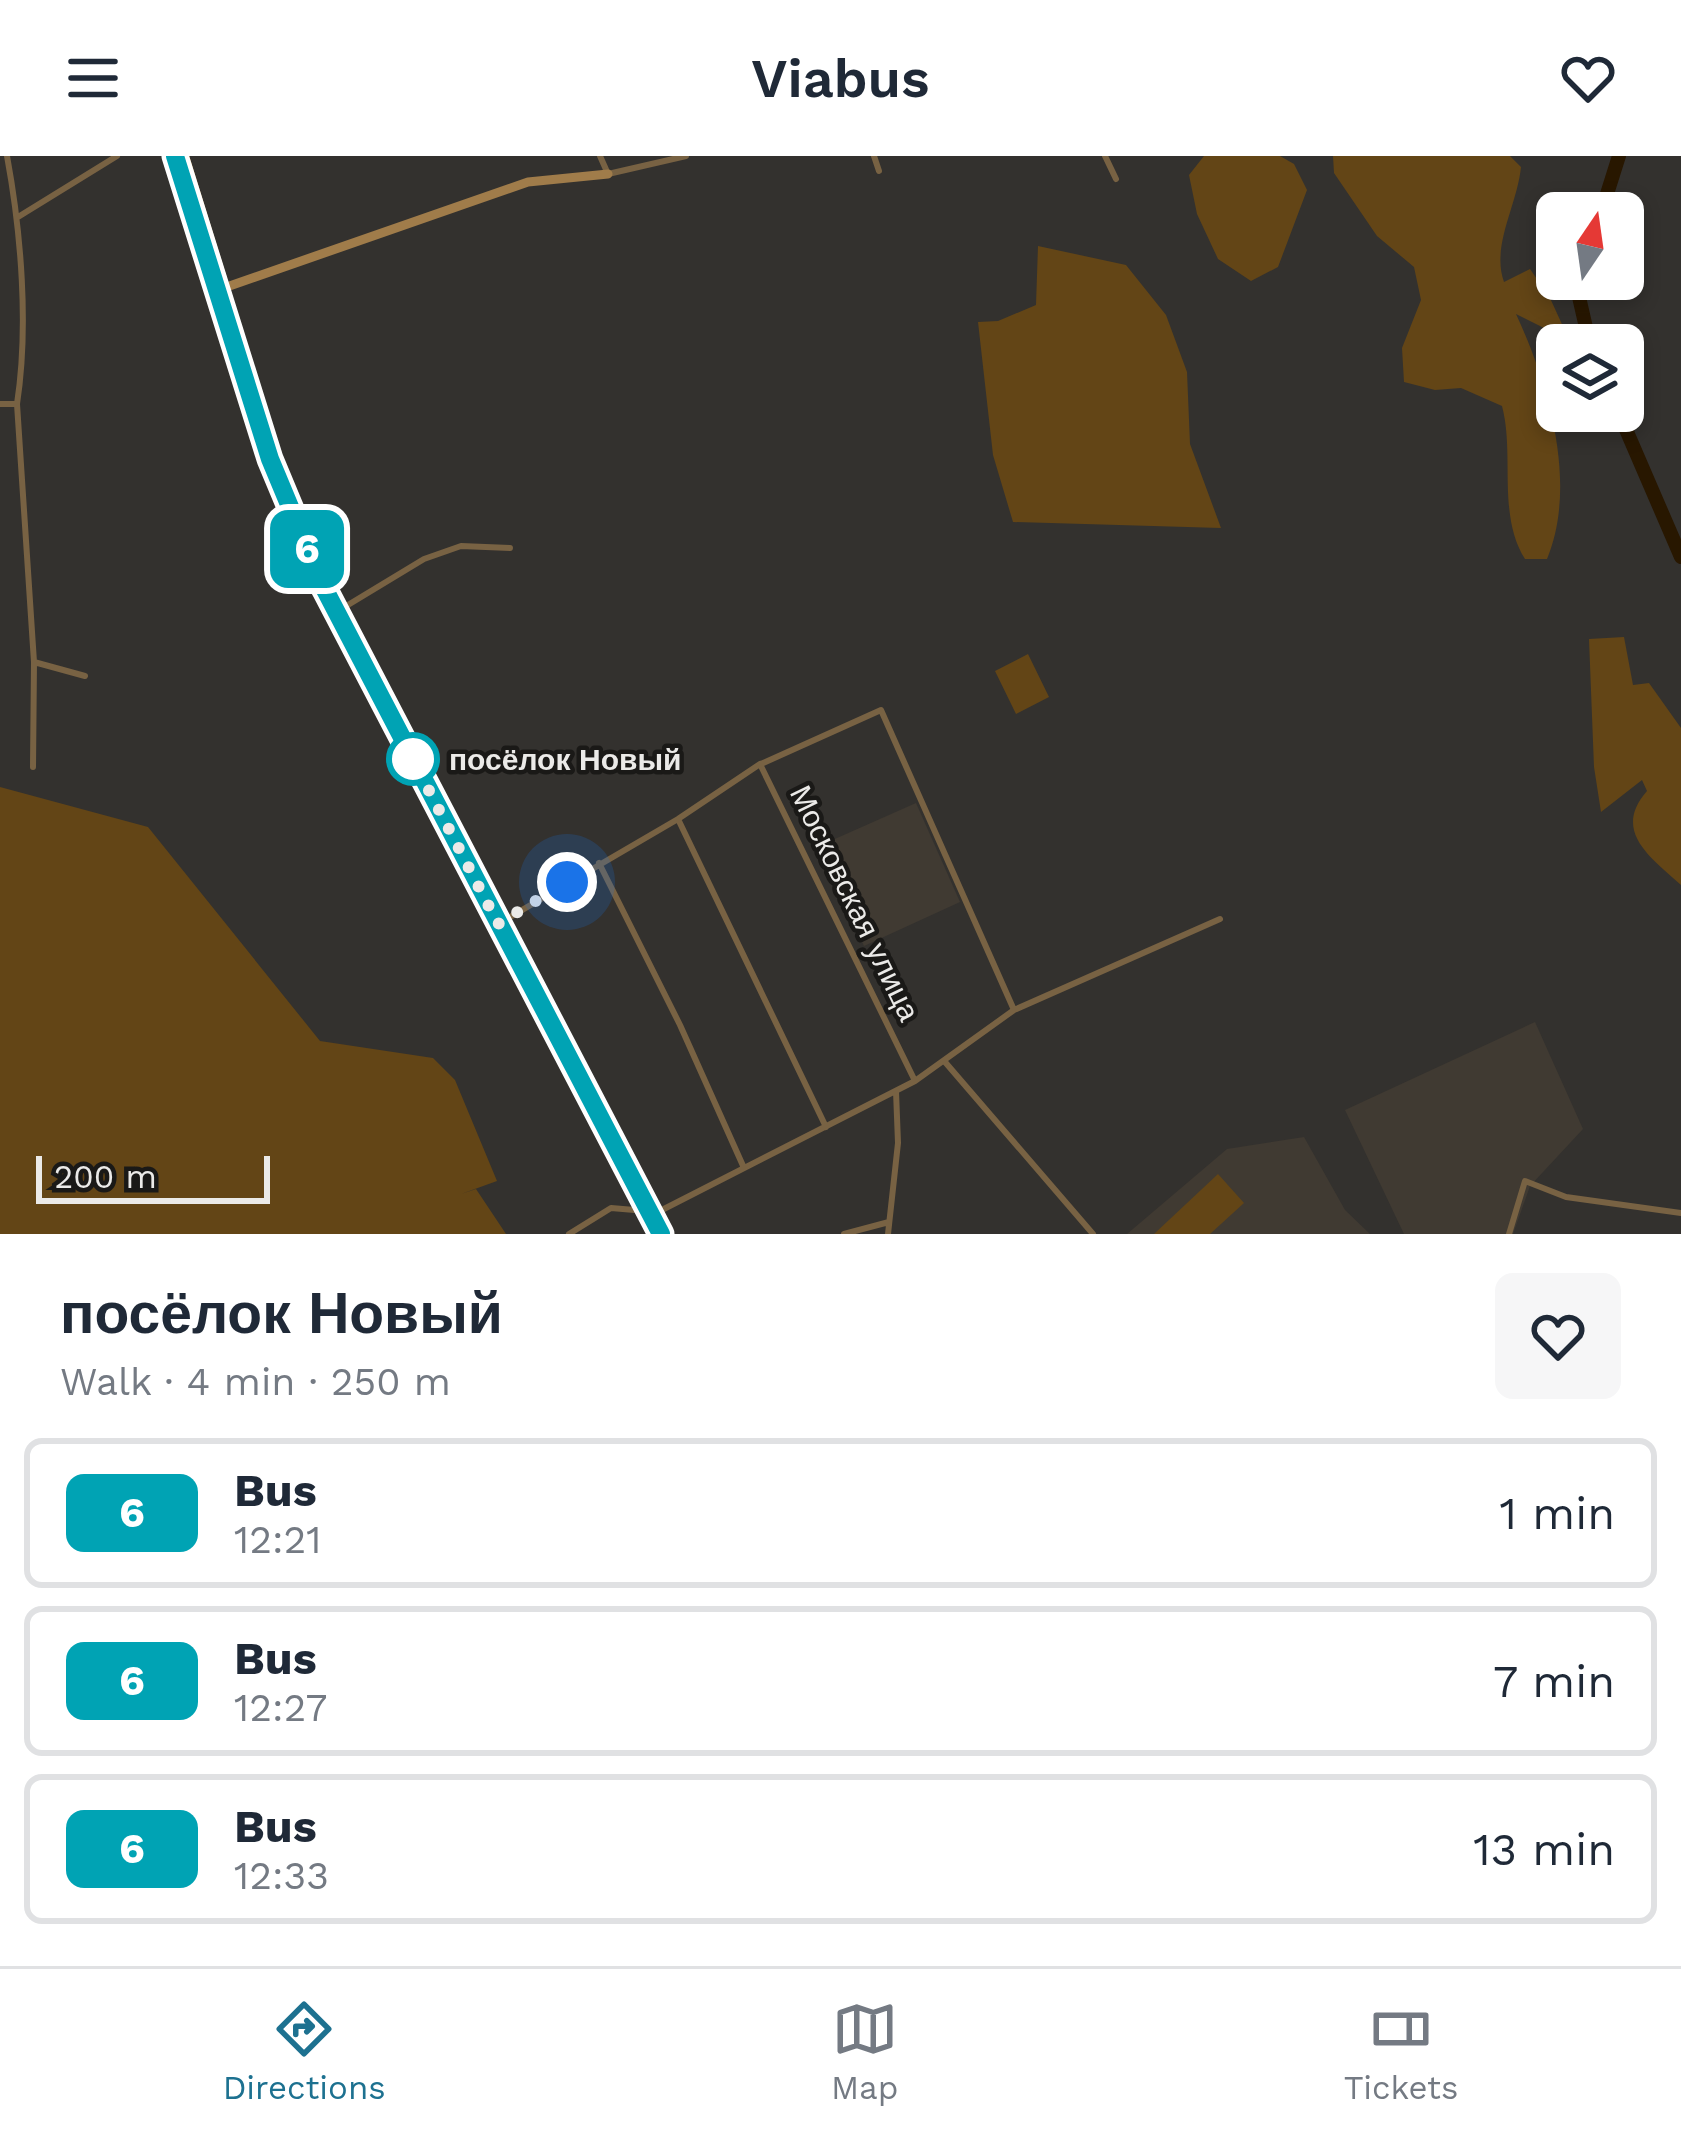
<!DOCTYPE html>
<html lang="en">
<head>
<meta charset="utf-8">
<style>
  body { margin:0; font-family:"Work Sans",sans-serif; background:#f6f6f7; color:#1f2937; height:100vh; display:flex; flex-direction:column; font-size:45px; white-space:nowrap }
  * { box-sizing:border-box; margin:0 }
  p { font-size:39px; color:#747a83 }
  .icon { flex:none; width:66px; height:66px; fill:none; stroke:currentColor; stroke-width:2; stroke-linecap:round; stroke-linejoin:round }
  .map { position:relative; height:1078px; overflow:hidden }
  .panel { display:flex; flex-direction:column; background:#fff; flex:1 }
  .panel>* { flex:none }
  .badge { padding:0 24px; border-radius:18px; font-size:42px; line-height:78px }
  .needle { width:78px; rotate:13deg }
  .fabs { position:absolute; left:1536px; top:36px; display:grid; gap:24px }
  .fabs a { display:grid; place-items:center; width:108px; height:108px; border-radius:18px; background:#fff; box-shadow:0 6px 18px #0003; font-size:60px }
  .scale { position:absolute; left:36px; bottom:30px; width:234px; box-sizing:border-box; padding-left:12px; border:6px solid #ebeae8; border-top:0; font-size:33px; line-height:42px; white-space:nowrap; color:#ebeae8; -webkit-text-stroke:9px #1a1917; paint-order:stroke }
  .you { position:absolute; width:60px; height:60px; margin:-30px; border:9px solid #fff; border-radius:50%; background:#1a73e8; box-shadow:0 0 0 18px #1a73e833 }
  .map>.badge { position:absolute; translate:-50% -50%; box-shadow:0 0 0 6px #fff }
  .round { display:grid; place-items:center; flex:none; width:126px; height:126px; border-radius:18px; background:#f6f6f7 }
  .head { display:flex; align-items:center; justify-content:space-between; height:204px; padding:0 60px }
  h1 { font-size:57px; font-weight:600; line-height:90px }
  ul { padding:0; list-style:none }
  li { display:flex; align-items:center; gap:36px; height:150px; margin:0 24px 18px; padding:0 36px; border:6px solid #e0e1e3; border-radius:18px }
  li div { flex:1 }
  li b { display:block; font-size:45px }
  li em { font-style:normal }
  li .badge { min-width:132px; font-weight:700; text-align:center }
  header { display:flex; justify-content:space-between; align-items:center; height:156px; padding:0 60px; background:#fff; font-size:54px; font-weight:600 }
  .tabs { display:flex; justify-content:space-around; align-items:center; height:168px; border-top:3px solid #e0e1e3; background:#fff; font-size:33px; color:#747a83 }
  .tabs a { display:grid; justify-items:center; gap:6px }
  .tabs .active { color:#1d7190 }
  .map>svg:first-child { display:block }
</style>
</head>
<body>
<header><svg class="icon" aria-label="menu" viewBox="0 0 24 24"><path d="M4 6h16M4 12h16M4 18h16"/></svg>Viabus<svg class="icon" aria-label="heart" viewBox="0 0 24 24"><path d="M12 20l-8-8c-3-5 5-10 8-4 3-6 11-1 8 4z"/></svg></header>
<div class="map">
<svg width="1681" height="1078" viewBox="0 0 1681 1078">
  <rect width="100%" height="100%" fill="#33312e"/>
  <path fill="#403a32" d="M 916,647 L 960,746 L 864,790 L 819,690 Z
    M 1535,866 L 1583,973 L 1530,1030 L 1513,1078 L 1404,1078 L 1345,954 Z
    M 1304,981 L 1345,1054 L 1370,1078 L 1127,1078 L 1227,993 Z"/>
  <path fill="#634516" d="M 1204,0 L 1280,0 L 1294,8 L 1307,34 L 1278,111 L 1251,125 L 1218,103 L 1197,58 L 1189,19 Z
    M 1333,0 L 1510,0 L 1521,11 C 1517,50 1491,90 1504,126 L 1530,113 L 1550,142 L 1566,177 L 1554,177 L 1516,158 C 1549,229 1578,328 1547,403 L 1525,403 C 1497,359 1515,299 1502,250 L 1461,232 L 1435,234 L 1404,226 L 1402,192 L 1421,144 L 1414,111 L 1377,80 L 1334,17 Z
    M 1038,90 L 1126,109 L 1166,159 L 1187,216 L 1190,288 L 1221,372 L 1013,366 L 993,299 L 978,166 L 998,165 L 1036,149 Z
    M 1624,481 L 1633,529 L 1649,527 L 1681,572 L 1681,729 C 1650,701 1612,675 1647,635 L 1642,624 L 1601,656 L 1594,611 L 1589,483 Z
    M 1028,498 L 1049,541 L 1016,558 L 995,515 Z
    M 0,631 L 148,671 L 320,885 L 433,902 L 455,924 L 497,1025 L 461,1038 L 476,1033 L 506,1078 L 0,1078 Z
    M 1218,1018 L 1244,1047 L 1210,1078 L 1154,1078 Z"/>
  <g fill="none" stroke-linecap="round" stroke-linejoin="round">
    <path stroke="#281700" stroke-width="14" d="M 1601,57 L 1619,0
      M 1584,123 L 1579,141 L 1590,189
      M 1618,255 L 1681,401"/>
    <path stroke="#786243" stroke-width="6" d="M 7,0 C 21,76 29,170 17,248 L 34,506 L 33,611
      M 600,0 L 608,18 L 686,0
      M 874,0 L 879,15
      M 1105,0 L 1116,23
      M 18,61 L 117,0
      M 0,248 L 17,248
      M 338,455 L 424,403 L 461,390 L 510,392
      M 34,506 L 85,520
      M 761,608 L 881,554 L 1014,854
      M 678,663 L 826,971
      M 599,707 L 680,869 L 744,1012
      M 498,768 L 678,663 L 760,608 L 915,925
      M 945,906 L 1093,1078
      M 569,1078 L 611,1052 L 658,1056 L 915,925 L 1014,854 L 1220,763
      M 844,1078 L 889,1066
      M 888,1078 L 898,987 L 896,935
      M 1509,1078 L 1525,1025 L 1566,1041 L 1681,1057"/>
    <path stroke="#a07c4a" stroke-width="9" d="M 218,134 L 528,26 L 608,18"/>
    <path stroke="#be904e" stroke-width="10" d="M 175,0 L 270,303 L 326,437 L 661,1078
      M 184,0 L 222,123"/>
  </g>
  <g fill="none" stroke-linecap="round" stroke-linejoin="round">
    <defs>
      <path id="line" d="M 175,0 L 270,303 L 323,430 L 661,1078"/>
    </defs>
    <use href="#line" stroke="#fff" stroke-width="27"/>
    <use href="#line" stroke="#00a3b4" stroke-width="18"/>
    <path stroke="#ebeae8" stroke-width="12" stroke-dasharray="0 21.6" d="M 413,603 L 406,590 L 498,768 L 567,726"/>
  </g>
  <circle fill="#fff" stroke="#00a3b4" stroke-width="6" cx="413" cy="603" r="24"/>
  <g text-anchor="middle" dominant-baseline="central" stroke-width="9" stroke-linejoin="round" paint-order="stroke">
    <g font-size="30" font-weight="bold" fill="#ebeae8" stroke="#1a1917" text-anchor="start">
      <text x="449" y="603">посёлок Новый</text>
    </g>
    <g font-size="30" fill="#ebeae8" stroke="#1a1917">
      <text transform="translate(855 747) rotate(64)">Московская улица</text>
    </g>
  </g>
</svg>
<div class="fabs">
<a><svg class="needle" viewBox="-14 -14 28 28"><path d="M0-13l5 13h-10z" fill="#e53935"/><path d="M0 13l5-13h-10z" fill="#747a83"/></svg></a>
<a><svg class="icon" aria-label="layers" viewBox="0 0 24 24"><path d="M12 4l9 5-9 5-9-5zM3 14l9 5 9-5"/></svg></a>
</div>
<div class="scale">200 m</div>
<div class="you" style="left:567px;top:726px"></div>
<b class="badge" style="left:307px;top:393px;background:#00a3b4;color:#fff">6</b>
</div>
<section class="panel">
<div class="head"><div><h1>посёлок Новый</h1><p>Walk · 4 min · 250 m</p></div><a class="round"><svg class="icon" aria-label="heart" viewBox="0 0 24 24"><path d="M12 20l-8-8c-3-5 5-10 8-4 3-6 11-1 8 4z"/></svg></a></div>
<ul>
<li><span class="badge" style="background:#00a3b4;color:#fff">6</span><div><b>Bus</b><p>12:21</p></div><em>1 min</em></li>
<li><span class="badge" style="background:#00a3b4;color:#fff">6</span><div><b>Bus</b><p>12:27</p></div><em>7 min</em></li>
<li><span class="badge" style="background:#00a3b4;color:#fff">6</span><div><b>Bus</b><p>12:33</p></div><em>13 min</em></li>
</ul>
</section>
<nav class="tabs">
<a class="active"><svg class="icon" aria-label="directions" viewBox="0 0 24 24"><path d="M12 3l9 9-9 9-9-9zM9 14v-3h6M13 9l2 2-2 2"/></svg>Directions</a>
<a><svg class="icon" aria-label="map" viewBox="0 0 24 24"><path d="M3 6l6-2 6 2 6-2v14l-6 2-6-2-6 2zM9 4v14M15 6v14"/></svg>Map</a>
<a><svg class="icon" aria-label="tickets" viewBox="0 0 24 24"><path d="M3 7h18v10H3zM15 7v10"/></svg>Tickets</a>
</nav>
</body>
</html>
